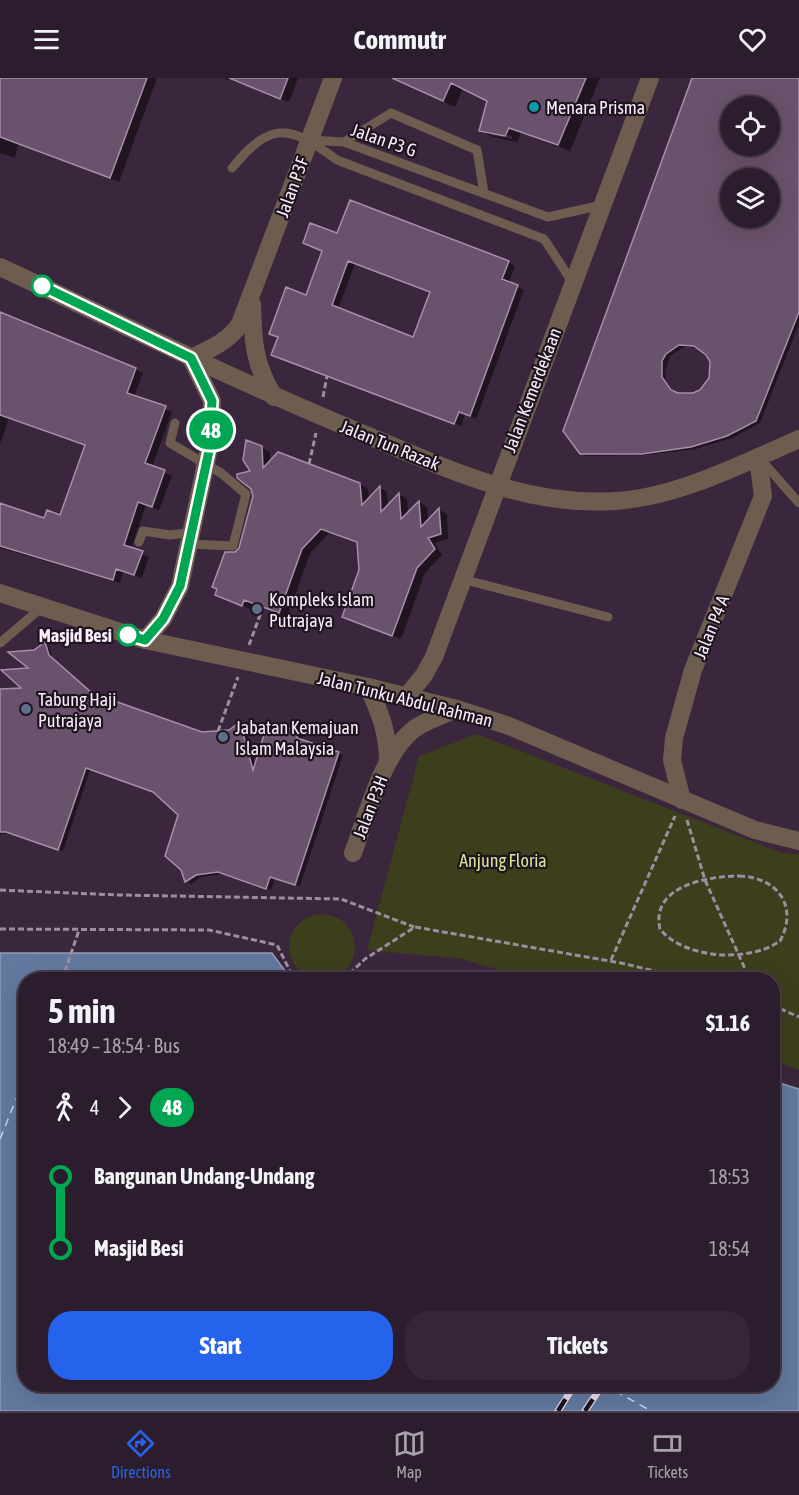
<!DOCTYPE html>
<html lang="en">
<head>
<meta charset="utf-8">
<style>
  body { margin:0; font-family:"Asap Condensed",sans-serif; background:#342636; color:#f1f3f6; height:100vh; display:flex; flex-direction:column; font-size:22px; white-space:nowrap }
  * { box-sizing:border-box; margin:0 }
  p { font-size:20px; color:#a6a2aa }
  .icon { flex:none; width:33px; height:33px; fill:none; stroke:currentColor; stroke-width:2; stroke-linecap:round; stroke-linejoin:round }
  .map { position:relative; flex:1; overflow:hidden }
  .drawer { position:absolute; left:18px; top:894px; width:762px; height:420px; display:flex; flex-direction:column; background:#2c1d2e; border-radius:24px; box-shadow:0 6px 24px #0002,0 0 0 2px #483b4a }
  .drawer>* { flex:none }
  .badge { padding:0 12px; border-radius:20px; font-size:21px; line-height:39px }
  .tools { position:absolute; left:720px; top:18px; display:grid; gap:12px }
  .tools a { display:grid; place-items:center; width:60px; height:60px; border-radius:50%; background:#2c1d2e; box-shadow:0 6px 24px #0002,0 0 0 2px #483b4a; font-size:30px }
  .map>.badge { position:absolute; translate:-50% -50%; box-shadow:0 0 0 3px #fff }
  .legs { display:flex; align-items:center; gap:9px; height:66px; padding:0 30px; font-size:20px }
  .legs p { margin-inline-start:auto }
  .summary { display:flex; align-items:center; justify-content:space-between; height:102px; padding:0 30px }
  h1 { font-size:33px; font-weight:700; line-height:45px }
  .cta { display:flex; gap:12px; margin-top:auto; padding:12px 30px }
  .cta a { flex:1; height:69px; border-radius:24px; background:#2563eb; color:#fff; font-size:24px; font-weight:700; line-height:69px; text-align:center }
  .cta a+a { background:#342636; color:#f1f3f6 }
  ul { padding:0 30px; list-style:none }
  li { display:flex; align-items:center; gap:21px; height:72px; font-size:22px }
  li i { display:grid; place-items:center; width:9px; height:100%; margin:0 8px; background:currentColor }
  li i::after { content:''; width:15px; height:15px; margin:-8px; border:4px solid; border-radius:50%; background:#2c1d2e }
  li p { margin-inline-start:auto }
  li:first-child i { background:linear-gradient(#0000 50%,currentColor 0) }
  li:last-child i { background:linear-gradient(currentColor 50%,#0000 0) }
  header { display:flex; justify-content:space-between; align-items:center; height:78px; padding:0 30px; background:#2c1d2e; font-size:27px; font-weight:700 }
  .dock { display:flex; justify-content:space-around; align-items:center; height:84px; border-top:2px solid #483b4a; background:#2c1d2e; font-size:16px; color:#a6a2aa }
  .dock a { display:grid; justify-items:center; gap:3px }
  .dock .on { color:#2563eb }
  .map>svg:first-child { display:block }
</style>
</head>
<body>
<header><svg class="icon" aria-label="menu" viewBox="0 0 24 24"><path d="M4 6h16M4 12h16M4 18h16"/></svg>Commutr<svg class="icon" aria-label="heart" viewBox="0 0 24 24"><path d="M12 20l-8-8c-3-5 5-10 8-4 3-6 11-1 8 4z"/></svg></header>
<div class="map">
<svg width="799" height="1333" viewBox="0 0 799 1333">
  <rect width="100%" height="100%" fill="#3b273d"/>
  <path fill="#3c3e1c" d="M 477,656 L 782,775 L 799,776 L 799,992 L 773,982 L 772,902 L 529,901 L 462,881 L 367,872 L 419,678 Z
    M289 869a33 33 0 1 1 66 0a33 33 0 1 1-66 0Z"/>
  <path fill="#62789e" stroke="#909bba" stroke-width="1.5" d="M 0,875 L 272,875 L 291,901 L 26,902 L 26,1306 L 772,1306 L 773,1003 L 799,1011 L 799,1333 L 0,1333 Z"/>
  <path fill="#0007" fill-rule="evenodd" d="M 0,0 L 157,0 L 119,104 L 18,66 L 15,80 L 0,75 Z
    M 224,0 L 298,0 L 289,24 Z
    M 394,0 L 600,0 L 570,73 L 521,55 L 517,64 L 492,59 L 481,52 L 489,23 L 463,10 L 455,29 ZM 491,54 L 512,58 L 512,61 L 491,57 Z
    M 694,0 L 799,0 L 799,246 L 760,345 L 732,360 L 696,371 L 647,377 L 586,378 L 581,375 ZM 730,28 L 770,28 L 770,68 L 730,68 ZM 730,100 L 770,100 L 770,140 L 730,140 ZM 684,269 L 698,269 L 707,276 L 712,292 L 711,301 L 701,314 L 685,318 L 674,314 L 666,303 L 665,294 L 670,278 Z
    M 338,157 L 508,184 L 515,188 L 509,205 L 524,212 L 476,341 L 465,336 L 461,348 L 280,280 L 323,173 L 305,165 ZM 355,186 L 432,214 L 414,261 L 338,231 Z
    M 0,236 L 135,291 L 143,295 L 134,319 L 172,334 L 152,389 L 172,398 L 159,432 L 146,427 L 131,471 L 149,479 L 142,500 L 123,494 L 120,505 L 0,470 L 0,426 L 45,441 L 60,439 L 86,368 L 9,341 L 0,366 Z
    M 261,369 L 270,374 L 270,384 L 360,406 L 368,411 L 369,422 L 380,410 L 387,414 L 388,429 L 400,417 L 407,421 L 408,436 L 420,424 L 427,429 L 428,444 L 439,432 L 447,436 L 448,461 L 435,465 L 442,477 L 425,495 L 401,561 L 344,538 L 360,493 L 359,465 L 330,454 L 310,476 L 287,539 L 253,525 L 251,531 L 217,516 L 241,471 L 254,418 L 253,394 Z
    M 45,566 L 49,569 L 53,581 L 95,618 L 202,655 L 230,653 L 240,646 L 245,648 L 256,690 L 269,646 L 299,655 L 303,657 L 301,663 L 343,677 L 300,808 L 275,800 L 271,812 L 224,796 L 201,799 L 191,806 L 188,804 L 203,794 L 201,792 L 186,803 L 182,791 L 180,736 L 156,714 L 90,692 L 63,773 L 12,755 L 0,756 L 0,613 L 24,611 L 35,573 Z"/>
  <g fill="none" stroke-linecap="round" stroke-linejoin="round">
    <path stroke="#bfd5fa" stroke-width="1.5" stroke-dasharray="8 6" stroke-linecap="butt" d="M 0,1061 L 26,997
      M 603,1306 L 651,1333"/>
  </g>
  <path fill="#69526b" stroke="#a78ea9" stroke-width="1.5" fill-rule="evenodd" d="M 0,0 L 147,0 L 110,100 L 0,59 Z
    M 229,0 L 288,0 L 280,21 Z
    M 392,0 L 586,0 L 558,67 L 509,50 L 505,58 L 479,53 L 487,23 L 451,5 L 443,23 Z
    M 692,0 L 799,0 L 799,234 L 756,343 L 727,358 L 691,369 L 642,376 L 580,376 L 563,353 ZM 730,28 L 770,28 L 770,68 L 730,68 ZM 730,100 L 770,100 L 770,140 L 730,140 ZM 679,267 L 694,268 L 706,277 L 710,284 L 709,300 L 700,312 L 693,315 L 678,315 L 671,312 L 662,299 L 662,283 L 666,276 Z
    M 350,122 L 509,183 L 502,201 L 518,207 L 470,338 L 459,334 L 454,346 L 271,277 L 278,259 L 269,256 L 286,209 L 306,217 L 322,173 L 303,165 L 310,145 L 337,155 ZM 348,183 L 430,214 L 413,259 L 332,227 Z
    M 0,234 L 136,290 L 127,315 L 166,328 L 145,385 L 165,392 L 152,429 L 138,424 L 124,467 L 143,473 L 134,497 L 116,491 L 113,502 L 0,468 L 0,425 L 44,440 L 47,432 L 60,437 L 85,367 L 0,337 Z
    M 246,362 L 262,368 L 263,390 L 278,374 L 360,405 L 362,427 L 380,408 L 381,434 L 399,415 L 401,441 L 419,423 L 421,449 L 439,430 L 441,456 L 428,460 L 435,471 L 417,490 L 392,558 L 342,539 L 359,492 L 357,464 L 321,451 L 302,471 L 279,535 L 244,522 L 242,528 L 215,517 L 217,511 L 212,509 L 225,474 L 235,474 L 239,470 L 253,418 L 251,411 L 237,400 L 237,396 L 250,393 L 243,382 Z
    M 45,564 L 49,577 L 92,615 L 202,654 L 229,652 L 240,644 L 253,692 L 268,644 L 299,653 L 297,660 L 339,674 L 295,807 L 270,799 L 266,811 L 218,794 L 196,797 L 185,804 L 181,792 L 165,778 L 178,737 L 153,714 L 86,690 L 58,772 L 6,754 L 0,754 L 0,611 L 21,610 L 1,592 L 28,590 L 8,574 L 34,572 Z"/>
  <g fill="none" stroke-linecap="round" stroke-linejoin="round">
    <path stroke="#9e8d9f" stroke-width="3" stroke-dasharray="6 3" stroke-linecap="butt" d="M 323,319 L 327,298
      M 309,386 L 316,355
      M 249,567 L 263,529
      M 218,653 L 238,599
      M 687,742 L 705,802 L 750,902
      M 739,798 C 777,799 799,828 780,863 C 749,885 684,881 660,851 C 650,808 708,798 739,798 Z
      M 0,812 L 119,817 L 341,821 L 414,849
      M 0,851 L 209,852 L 277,867 L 291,895 L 301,902
      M 611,882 L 675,738
      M 62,902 L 79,852
      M 343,902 L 365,881 L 415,849 L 621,885 L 692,902
      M 772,927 L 799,939"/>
    <path stroke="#6c5d4f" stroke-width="9" d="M 309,62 L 344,64 L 548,139 L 602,127
      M 344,64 L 391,35 L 477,72 L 484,115
      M 232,90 C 272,41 291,48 337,82 L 544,161 L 573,205
      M 175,345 L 170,365 L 221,395 L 246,416 L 233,468 L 190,466
      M 763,384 L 799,425
      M 139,464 L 143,453 L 170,457 L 193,454
      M 462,501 L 608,539
      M 0,565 L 41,530"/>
    <path stroke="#6c5d4f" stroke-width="18" d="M 252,226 C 253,264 254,286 274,319
      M 145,562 L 163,541 L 180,508 L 211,361 L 212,323 L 191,280 C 210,271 228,264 240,246 L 333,0
      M 368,609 C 380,634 388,655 388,683
      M 682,722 L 672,682 L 674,660 L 693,592 L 763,418 L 758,379
      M 353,775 C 367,738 382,676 414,651 C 427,642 442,637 457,631"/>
    <path stroke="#6c5d4f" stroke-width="18" d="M 0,189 C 124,246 245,308 371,359 C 450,392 528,429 615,423 C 678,419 742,386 799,361
      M 0,515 L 145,562 L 368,609 L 457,631 L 509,648 L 755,752 L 799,763
      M 406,619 L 424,597 L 434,579 L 650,0"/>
    <defs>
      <path id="rail" d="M 772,1042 L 772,1046
        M 558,1333 L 575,1306
        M 585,1333 L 603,1306"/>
    </defs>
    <use href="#rail" stroke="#e5d7e7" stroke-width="7"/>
    <use href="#rail" stroke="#1d141e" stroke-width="4.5" stroke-dasharray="14" stroke-linecap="butt"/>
  </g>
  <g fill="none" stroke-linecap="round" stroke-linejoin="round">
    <defs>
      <path id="line-1" d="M 42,208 L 191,280 L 212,323 L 209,373 L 180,508 L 163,541 L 145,562 L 128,557"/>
    </defs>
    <use href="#line-1" stroke="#fff" stroke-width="14"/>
    <use href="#line-1" stroke="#00a651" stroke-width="9"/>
  </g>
  <circle fill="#0f9aa8" stroke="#1d141e" stroke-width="2" cx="534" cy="29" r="6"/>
  <g fill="#fff" stroke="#00a651" stroke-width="3">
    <circle cx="42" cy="208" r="10"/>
    <circle cx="128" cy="557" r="10"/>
  </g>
  <g fill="#5c6f8a" stroke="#1d141e" stroke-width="2">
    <circle cx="257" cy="531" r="6"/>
    <circle cx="26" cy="631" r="6"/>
    <circle cx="223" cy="659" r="6"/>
  </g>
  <g text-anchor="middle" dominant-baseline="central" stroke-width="4.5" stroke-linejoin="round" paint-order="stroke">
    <g font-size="18" fill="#faecfb" stroke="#1d141e" text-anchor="start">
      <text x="546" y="29">Menara Prisma</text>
      <text x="269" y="521">Kompleks Islam<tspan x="269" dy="21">Putrajaya</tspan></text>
      <text x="38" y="621">Tabung Haji<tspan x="38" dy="21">Putrajaya</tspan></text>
      <text x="235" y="649">Jabatan Kemajuan<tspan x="235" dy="21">Islam Malaysia</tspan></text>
    </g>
    <g font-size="18" fill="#faecfb" stroke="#1d141e">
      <text transform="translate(384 62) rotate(19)">Jalan P3 G</text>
      <text transform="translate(292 109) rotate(-70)">Jalan P3F</text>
      <text transform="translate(532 312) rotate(-69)">Jalan Kemerdekaan</text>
      <text transform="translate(390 367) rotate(22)">Jalan Tun Razak</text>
      <text transform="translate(711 549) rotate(-68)">Jalan P4 A</text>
      <text transform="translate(405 621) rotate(14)">Jalan Tunku Abdul Rahman</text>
      <text transform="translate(370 729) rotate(-69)">Jalan P3H</text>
    </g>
    <g font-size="18" font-weight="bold" fill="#faecfb" stroke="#1d141e" text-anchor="end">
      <text x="112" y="557">Masjid Besi</text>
    </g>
    <g font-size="18" fill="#dce298" stroke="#1d141e">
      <text x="503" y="782">Anjung Floria</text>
    </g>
  </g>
</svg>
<div class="tools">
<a><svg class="icon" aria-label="locate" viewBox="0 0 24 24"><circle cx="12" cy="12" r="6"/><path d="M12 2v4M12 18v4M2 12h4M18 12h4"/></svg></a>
<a><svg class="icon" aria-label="layers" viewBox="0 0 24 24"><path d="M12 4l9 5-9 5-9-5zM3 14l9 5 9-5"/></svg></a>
</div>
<b class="badge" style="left:211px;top:352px;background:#00a651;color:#fff">48</b>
<section class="drawer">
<div class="summary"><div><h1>5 min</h1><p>18:49 – 18:54 · Bus</p></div><b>$1.16</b></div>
<div class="legs"><svg class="icon" aria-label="walk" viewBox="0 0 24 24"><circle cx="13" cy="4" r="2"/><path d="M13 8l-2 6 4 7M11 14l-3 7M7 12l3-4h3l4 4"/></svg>4<svg class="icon" aria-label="forward" viewBox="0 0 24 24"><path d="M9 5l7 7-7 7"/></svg><b class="badge" style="background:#00a651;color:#fff">48</b></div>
<ul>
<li><i style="color:#00a651"></i><b>Bangunan Undang-Undang</b><p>18:53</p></li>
<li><i style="color:#00a651"></i><b>Masjid Besi</b><p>18:54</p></li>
</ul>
<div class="cta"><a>Start</a><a>Tickets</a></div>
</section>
</div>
<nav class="dock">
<a class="on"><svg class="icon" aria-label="directions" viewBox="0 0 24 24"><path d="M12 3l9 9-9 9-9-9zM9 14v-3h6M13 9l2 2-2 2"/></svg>Directions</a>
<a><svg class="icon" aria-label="map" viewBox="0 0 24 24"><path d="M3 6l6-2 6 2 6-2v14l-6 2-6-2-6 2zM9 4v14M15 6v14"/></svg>Map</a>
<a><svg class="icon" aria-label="tickets" viewBox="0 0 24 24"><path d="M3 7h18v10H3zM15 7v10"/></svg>Tickets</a>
</nav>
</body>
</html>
